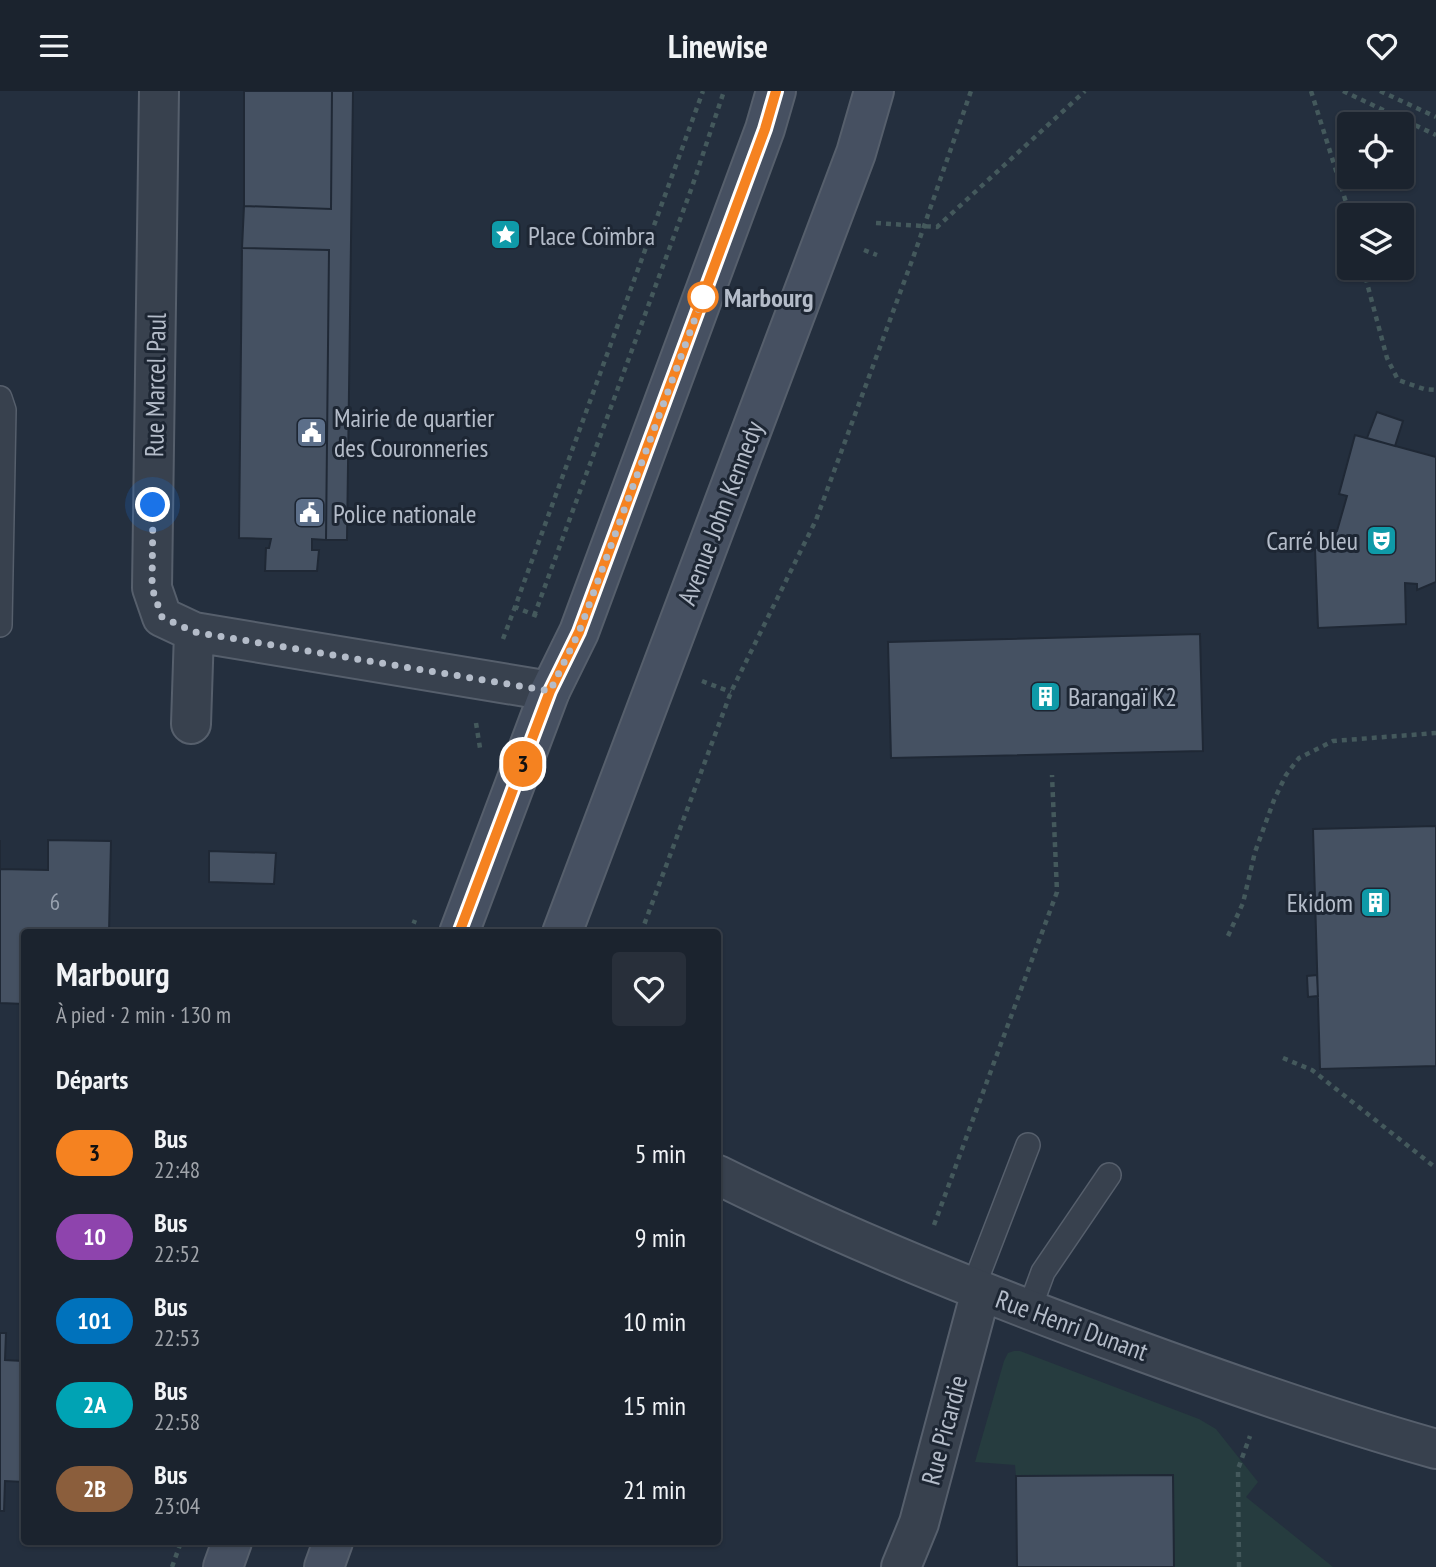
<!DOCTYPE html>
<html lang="fr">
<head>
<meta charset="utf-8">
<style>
  body { margin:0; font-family:"PT Sans Narrow",sans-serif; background:#282f3a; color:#f1f3f6; height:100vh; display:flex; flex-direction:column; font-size:26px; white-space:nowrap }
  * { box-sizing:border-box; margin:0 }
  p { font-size:23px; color:#a0a4aa }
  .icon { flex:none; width:38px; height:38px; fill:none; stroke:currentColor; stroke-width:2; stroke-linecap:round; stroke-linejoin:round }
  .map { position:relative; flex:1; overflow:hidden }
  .drawer { position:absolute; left:21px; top:838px; width:700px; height:616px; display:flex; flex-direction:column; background:#1b232e; border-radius:7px; box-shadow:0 2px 5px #0004,0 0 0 2px #39404a }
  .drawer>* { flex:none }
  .badge { padding:0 14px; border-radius:23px; font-size:24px; line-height:46px }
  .buttons { position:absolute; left:1337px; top:21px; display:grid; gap:14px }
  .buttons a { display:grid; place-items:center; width:77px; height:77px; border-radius:7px; background:#1b232e; box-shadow:0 2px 5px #0004,0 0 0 2px #39404a; font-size:35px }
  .you { position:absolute; width:35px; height:35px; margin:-18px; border:5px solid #fff; border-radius:50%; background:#1a73e8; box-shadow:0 0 0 10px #1a73e833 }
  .map>.badge { position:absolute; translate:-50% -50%; box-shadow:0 0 0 4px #fff }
  h2 { padding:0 35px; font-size:26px; line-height:63px }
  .round { display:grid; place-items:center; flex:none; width:74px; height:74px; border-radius:7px; background:#282f3a }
  .summary { display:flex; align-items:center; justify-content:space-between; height:119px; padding:0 35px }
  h1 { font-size:33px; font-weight:800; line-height:52px }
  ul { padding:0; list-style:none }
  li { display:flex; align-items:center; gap:21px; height:84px; padding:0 35px }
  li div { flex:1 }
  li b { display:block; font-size:26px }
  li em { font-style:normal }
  li .badge { min-width:77px; font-weight:700; text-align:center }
  header { display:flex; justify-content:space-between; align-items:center; height:91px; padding:0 35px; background:#1b232e; font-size:32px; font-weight:800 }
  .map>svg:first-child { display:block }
</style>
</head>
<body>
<header><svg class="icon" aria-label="menu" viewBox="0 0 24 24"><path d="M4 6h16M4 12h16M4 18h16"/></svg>Linewise<svg class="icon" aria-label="heart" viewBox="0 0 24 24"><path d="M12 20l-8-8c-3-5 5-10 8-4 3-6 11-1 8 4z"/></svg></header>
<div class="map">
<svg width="1436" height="1476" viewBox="0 0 1436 1476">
  <rect width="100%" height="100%" fill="#242f3e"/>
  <path fill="#263c3f" d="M 1014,1260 L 1020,1260 L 1199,1328 L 1216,1338 L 1258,1391 L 1246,1406 L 1333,1476 L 1174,1476 L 1173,1384 L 1016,1385 L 1015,1374 L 975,1371 L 1004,1270 L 1008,1262 Z"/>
  <path fill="#455162" stroke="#1f2835" stroke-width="2" d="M 244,0 L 332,0 L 331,118 L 244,115 Z
    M 332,0 L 353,0 L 347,449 L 326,449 L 329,159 L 242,157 L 244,115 L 331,118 Z
    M 242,157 L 329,159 L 326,449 L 312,448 L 312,459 L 319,459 L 317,480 L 265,480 L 266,457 L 269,457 L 271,448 L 239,447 Z
    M 1377,321 L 1403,330 L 1395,355 L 1367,347 Z
    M 1355,344 L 1436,366 L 1436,491 L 1417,499 L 1417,493 L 1405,492 L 1406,533 L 1318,537 L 1315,458 L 1337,440 L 1347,405 L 1339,403 Z
    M 1200,543 L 1203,660 L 891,667 L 888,551 Z
    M 1436,735 L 1436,975 L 1320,978 L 1313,738 Z
    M 0,749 L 0,778 L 48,779 L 48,749 L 111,750 L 109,842 L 24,842 L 24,913 L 0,912 Z
    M 209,760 L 276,762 L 274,793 L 209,791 Z
    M 1317,884 L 1318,905 L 1308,906 L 1307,885 Z
    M 0,1242 L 6,1242 L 5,1269 L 24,1270 L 24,1391 L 5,1390 L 4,1420 L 0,1420 Z
    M 1173,1384 L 1174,1476 L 1017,1476 L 1016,1385 Z"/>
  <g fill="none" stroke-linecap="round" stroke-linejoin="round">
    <defs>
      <path id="lane" d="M 0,307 L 4,319 L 0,534
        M 973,1197 L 1028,1054
        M 1029,1219 L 1043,1181 L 1109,1084"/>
      <path id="street" d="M 159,0 L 152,497 L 162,526 L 194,541 L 550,600
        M 191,633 L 194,541
        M 718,1084 C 851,1150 989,1205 1129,1256 C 1230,1293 1332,1329 1436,1358
        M 901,1476 L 919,1432 L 981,1200"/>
      <path id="secondary" d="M 459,842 L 550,600 L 579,541 L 765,38 L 776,0
        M 562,842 L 856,62 L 874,0
        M 223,1476 L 232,1451
        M 324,1476 L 333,1451"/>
    </defs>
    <use href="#lane" stroke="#565f6c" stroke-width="26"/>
    <use href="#street" stroke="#565f6c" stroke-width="42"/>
    <use href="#secondary" stroke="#565f6c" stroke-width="42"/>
    <path stroke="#44595c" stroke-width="4.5" stroke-dasharray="5 5" stroke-linecap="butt" d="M 1311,0 L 1350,124
      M 1343,0 L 1436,44
      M 1380,0 L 1436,26
      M 876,132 L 937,136 L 1085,0
      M 864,159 L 877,164
      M 1363,177 L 1387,267 L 1398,289 L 1424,298 L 1436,299
      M 534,525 L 692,96 L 724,0
      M 537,525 L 515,516 L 703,0
      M 503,548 L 515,516
      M 702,590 L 731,601
      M 476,632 L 480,657
      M 410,842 L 415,829
      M 641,842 L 731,601 L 816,429 L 914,164 L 971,0
      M 1228,845 L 1243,812 L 1255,761 L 1274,709 L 1286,684 L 1299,667 L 1333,650 L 1436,642
      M 1283,967 L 1312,979 L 1436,1077
      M 934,1134 L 1057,801 L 1052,684
      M 172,1476 L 181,1451
      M 1239,1476 L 1238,1378 L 1250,1345"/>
    <use href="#lane" stroke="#38414e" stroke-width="23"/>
    <use href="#street" stroke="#38414e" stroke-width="38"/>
    <use href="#secondary" stroke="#465061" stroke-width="38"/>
  </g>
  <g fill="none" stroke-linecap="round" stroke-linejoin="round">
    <defs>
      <path id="line" d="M 459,842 L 550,600 L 579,541 L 765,38 L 776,0"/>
    </defs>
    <use href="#line" stroke="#fff" stroke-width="16"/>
    <use href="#line" stroke="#f58220" stroke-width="10"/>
    <path stroke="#b4bcc9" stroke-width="7" stroke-dasharray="0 12.6" d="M 153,414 L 152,497 L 162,526 L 194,541 L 550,600 L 579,541 L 703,206"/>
  </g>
  <defs>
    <symbol id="sight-square" viewBox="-11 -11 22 22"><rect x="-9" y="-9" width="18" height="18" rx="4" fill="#0f9aa8" stroke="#1d2633"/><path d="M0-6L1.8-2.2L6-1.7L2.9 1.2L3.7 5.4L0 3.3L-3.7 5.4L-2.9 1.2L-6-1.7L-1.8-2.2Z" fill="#fff"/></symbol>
    <symbol id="civic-square" viewBox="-11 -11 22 22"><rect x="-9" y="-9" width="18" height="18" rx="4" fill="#5c6f8a" stroke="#1d2633"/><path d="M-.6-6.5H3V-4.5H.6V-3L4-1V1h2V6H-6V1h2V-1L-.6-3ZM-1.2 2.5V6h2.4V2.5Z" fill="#fff"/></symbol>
    <symbol id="theatre-square" viewBox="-11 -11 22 22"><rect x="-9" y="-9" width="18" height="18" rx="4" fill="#0f9aa8" stroke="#1d2633"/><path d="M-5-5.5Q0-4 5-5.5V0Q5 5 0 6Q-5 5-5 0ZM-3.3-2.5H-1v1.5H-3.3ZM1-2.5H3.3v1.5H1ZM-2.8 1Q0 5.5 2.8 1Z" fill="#fff"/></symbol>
    <symbol id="building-square" viewBox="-11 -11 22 22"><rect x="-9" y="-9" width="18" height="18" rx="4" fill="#0f9aa8" stroke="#1d2633"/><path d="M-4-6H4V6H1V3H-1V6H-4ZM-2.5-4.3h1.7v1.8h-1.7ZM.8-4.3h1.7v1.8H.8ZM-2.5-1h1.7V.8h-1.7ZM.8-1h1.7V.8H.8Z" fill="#fff"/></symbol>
  </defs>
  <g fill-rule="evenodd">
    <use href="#sight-square" x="488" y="126" width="35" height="35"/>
    <use href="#civic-square" x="294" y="324" width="35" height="35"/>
    <use href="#civic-square" x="292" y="404" width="35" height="35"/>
    <use href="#theatre-square" x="1364" y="432" width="35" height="35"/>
    <use href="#building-square" x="1028" y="588" width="35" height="35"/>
    <use href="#building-square" x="1358" y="794" width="35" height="35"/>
  </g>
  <circle fill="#fff" stroke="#f58220" stroke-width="3.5" cx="703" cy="206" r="14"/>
  <g text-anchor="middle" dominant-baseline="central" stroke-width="6" stroke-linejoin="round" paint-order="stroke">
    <g font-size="23" fill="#98a1af">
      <text x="55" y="810">6</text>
    </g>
    <g font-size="26" fill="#b4bcc9" stroke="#1d2633" text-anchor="start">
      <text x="528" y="144">Place Coïmbra</text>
      <text x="334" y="326">Mairie de quartier<tspan x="334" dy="30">des Couronneries</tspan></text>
      <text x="333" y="422">Police nationale</text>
      <text x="1358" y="449" text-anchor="end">Carré bleu</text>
      <text x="1068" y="605">Barangaï K2</text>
      <text x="1353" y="811" text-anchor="end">Ekidom</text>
    </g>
    <g font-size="26" font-weight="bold" fill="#b4bcc9" stroke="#1d2633" text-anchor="start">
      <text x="724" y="206">Marbourg</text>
    </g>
    <g font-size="26" fill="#b4bcc9" stroke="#1d2633">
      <text transform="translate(155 294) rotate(-89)">Rue Marcel Paul</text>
      <text transform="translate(720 422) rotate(-69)">Avenue John Kennedy</text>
      <text transform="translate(1072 1234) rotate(20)">Rue Henri Dunant</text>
      <text transform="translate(944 1339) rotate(-75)">Rue Picardie</text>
    </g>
  </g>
</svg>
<div class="buttons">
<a><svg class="icon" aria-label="locate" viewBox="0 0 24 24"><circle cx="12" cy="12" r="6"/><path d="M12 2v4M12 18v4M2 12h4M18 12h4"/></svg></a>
<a><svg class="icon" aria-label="layers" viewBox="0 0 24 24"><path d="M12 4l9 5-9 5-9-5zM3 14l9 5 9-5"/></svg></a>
</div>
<div class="you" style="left:153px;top:414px"></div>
<b class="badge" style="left:523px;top:673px;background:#f58220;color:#111">3</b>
<section class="drawer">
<div class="summary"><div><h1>Marbourg</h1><p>À pied · 2 min · 130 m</p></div><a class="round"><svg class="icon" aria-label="heart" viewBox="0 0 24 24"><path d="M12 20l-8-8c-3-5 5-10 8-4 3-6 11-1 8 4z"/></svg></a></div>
<h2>Départs</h2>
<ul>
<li><span class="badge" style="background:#f58220;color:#111">3</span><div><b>Bus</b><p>22:48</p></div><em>5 min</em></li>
<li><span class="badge" style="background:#8e44ad;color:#fff">10</span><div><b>Bus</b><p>22:52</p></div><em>9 min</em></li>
<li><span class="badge" style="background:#0072bc;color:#fff">101</span><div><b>Bus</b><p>22:53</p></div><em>10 min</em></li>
<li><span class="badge" style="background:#00a3b4;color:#fff">2A</span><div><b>Bus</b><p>22:58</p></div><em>15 min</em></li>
<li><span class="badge" style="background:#8b5e3c;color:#fff">2B</span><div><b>Bus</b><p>23:04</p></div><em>21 min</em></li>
</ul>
</section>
</div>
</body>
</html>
